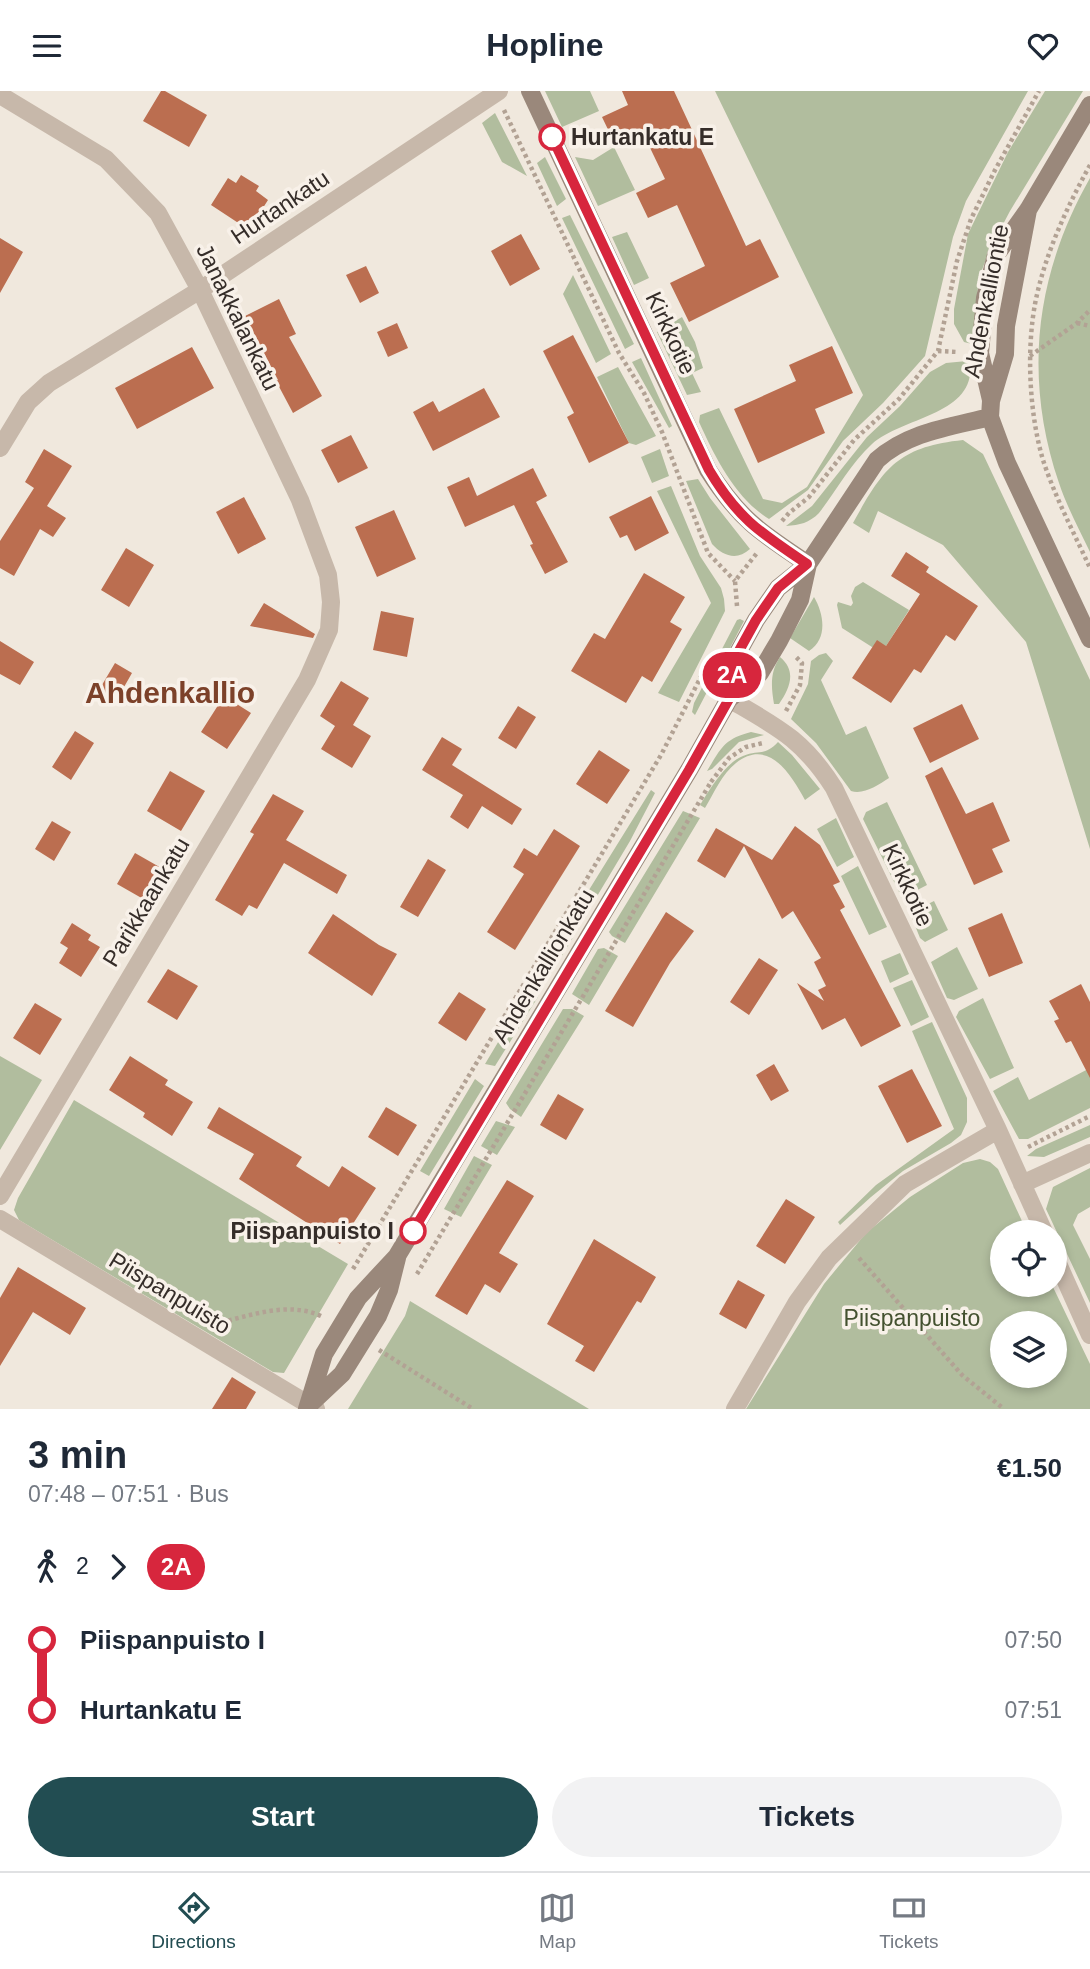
<!DOCTYPE html>
<html lang="en">
<head>
<meta charset="utf-8">
<style>
  body { margin:0; font-family:Arial,sans-serif; background:#f2f2f3; color:#1f2937; height:100vh; display:flex; flex-direction:column; font-size:26px; white-space:nowrap }
  * { box-sizing:border-box; margin:0 }
  p { font-size:23px; color:#747a83 }
  .icon { flex:none; width:38px; height:38px; fill:none; stroke:currentColor; stroke-width:2; stroke-linecap:round; stroke-linejoin:round }
  .map { position:relative; height:1318px; overflow:hidden }
  .drawer { display:flex; flex-direction:column; background:#fff; flex:1 }
  .drawer>* { flex:none }
  .badge { padding:0 14px; border-radius:23px; font-size:24px; line-height:46px }
  .fabs { position:absolute; left:990px; top:1129px; display:grid; gap:14px }
  .fabs a { display:grid; place-items:center; width:77px; height:77px; border-radius:50%; background:#fff; box-shadow:0 4px 10px #0003; font-size:35px }
  .map>.badge { position:absolute; translate:-50% -50%; box-shadow:0 0 0 4px #fff }
  .legs { display:flex; align-items:center; gap:10px; height:77px; padding:0 28px; font-size:23px }
  .legs p { margin-inline-start:auto }
  .overview { display:flex; align-items:center; justify-content:space-between; height:119px; padding:0 28px }
  h1 { font-size:38px; font-weight:800; line-height:52px }
  .primary-button { display:flex; gap:14px; margin-top:auto; padding:14px 28px }
  .primary-button a { flex:1; height:80px; border-radius:42px; background:#224d52; color:#fff; font-size:28px; font-weight:800; line-height:80px; text-align:center }
  .primary-button a+a { background:#f2f2f3; color:#1f2937 }
  ul { padding:0 28px; list-style:none }
  li { display:flex; align-items:center; gap:24px; height:70px; font-size:26px }
  li i { display:grid; place-items:center; width:10px; height:100%; margin:0 9px; background:currentColor }
  li i::after { content:''; width:18px; height:18px; margin:-9px; border:5px solid; border-radius:50%; background:#fff }
  li p { margin-inline-start:auto }
  li:first-child i { background:linear-gradient(#0000 50%,currentColor 0) }
  li:last-child i { background:linear-gradient(currentColor 50%,#0000 0) }
  header { display:flex; justify-content:space-between; align-items:center; height:91px; padding:0 28px; background:#fff; font-size:32px; font-weight:800 }
  .tab-bar { display:flex; justify-content:space-around; align-items:center; height:98px; border-top:2px solid #e0e1e3; background:#fff; font-size:19px; color:#747a83 }
  .tab-bar a { display:grid; justify-items:center; gap:4px }
  .tab-bar .active { color:#224d52 }
  .map>svg:first-child { display:block }
</style>
</head>
<body>
<header><svg class="icon" aria-label="menu" viewBox="0 0 24 24"><path d="M4 6h16M4 12h16M4 18h16"/></svg>Hopline<svg class="icon" aria-label="heart" viewBox="0 0 24 24"><path d="M12 20l-8-8c-3-5 5-10 8-4 3-6 11-1 8 4z"/></svg></header>
<div class="map">
<svg width="1090" height="1318" viewBox="0 0 1090 1318">
  <rect width="100%" height="100%" fill="#f0e8dd"/>
  <path fill="#b1bd9e" fill-rule="evenodd" d="M 545,0 L 590,0 L 599,20 L 562,36 Z
    M 715,0 L 1028,0 L 966,110 L 953,146 L 925,265 L 883,312 L 843,350 L 808,399 L 769,428 C 735,407 715,366 699,331 L 700,324 L 719,317 L 763,408 L 782,412 L 807,396 L 863,304 Z
    M 1045,0 L 1083,0 L 1010,120 L 989,160 L 979,187 L 972,253 L 964,251 L 954,233 L 954,218 L 968,143 L 1008,61 Z
    M 495,22 L 527,85 L 502,71 L 482,32 Z
    M 614,56 L 635,99 L 598,115 L 575,66 L 593,69 Z
    M 545,66 L 566,108 L 557,115 L 537,72 Z
    M 1090,87 L 1090,461 C 1079,438 1067,416 1059,392 C 1023,286 1035,184 1090,87 Z
    M 570,124 L 634,253 L 625,258 L 562,127 Z
    M 627,141 L 649,187 L 634,194 L 612,146 Z
    M 573,184 L 611,263 L 596,272 L 563,203 Z
    M 682,226 L 695,251 L 703,277 L 692,282 L 701,301 L 687,304 L 657,241 Z
    M 641,267 L 672,335 L 669,337 L 632,271 Z
    M 967,270 L 970,272 C 976,324 904,325 872,353 C 851,372 836,400 819,422 C 809,432 800,434 786,435 L 812,415 L 867,346 L 900,315 L 930,281 L 946,272 Z
    M 618,276 L 656,345 L 636,354 L 629,352 L 597,286 Z
    M 963,349 L 983,363 L 1090,589 L 1090,758 L 1026,551 L 943,454 L 878,420 L 869,442 L 853,432 C 883,378 897,356 963,349 Z
    M 660,358 L 669,385 L 652,392 L 641,366 Z
    M 698,388 L 710,407 L 750,458 C 737,470 723,465 712,453 L 686,390 Z
    M 671,395 L 700,465 L 721,497 L 724,508 L 725,520 L 719,532 L 679,611 L 658,602 L 711,512 L 657,400 Z
    M 863,491 L 909,519 L 886,555 L 872,556 L 842,537 L 837,514 L 838,511 L 851,515 L 853,512 L 851,505 L 855,496 Z
    M 814,506 C 824,523 828,548 809,560 L 790,547 Z
    M 740,528 L 744,530 L 695,624 L 692,621 L 694,612 L 737,529 Z
    M 826,562 L 833,570 L 821,589 L 846,644 L 866,635 L 889,687 C 878,694 864,704 851,700 L 816,652 L 791,628 L 808,593 L 811,570 L 819,564 Z
    M 780,566 C 797,580 790,597 779,613 L 774,613 C 771,595 770,581 780,566 Z
    M 751,641 L 764,644 L 739,651 L 712,678 L 707,680 C 721,657 724,648 751,641 Z
    M 778,651 L 792,664 L 820,698 L 805,709 C 791,684 769,646 736,672 C 722,683 714,702 705,717 L 700,714 C 710,698 725,672 743,665 C 759,658 764,666 778,651 Z
    M 651,699 L 655,702 L 630,750 L 590,817 L 579,815 Z
    M 887,711 L 927,794 L 902,807 L 863,728 L 866,721 Z
    M 683,720 L 700,727 L 625,852 L 612,845 L 609,841 Z
    M 836,727 L 854,766 L 837,776 L 817,738 Z
    M 858,775 L 887,836 L 869,844 L 841,785 Z
    M 934,810 L 948,839 L 925,851 L 920,847 L 910,822 Z
    M 570,832 L 577,840 L 549,886 L 538,884 Z
    M 957,856 L 978,898 L 954,909 L 947,907 L 931,871 Z
    M 604,857 L 618,865 L 589,914 L 572,903 L 598,858 Z
    M 900,862 L 909,883 L 890,892 L 881,870 Z
    M 912,889 L 929,926 L 911,935 L 893,897 Z
    M 530,898 L 538,906 L 495,975 L 485,973 Z
    M 983,907 L 1014,977 L 990,988 L 956,926 L 959,920 Z
    M 563,918 L 572,918 L 584,925 L 521,1026 L 510,1018 L 506,1012 Z
    M 932,931 L 967,1007 L 967,1031 L 961,1044 L 951,1052 L 903,1080 L 871,1106 L 840,1134 L 838,1131 L 876,1094 L 954,1038 L 912,940 Z
    M 0,965 L 42,989 L 0,1059 Z
    M 1090,977 L 1090,1017 L 1028,1048 L 1019,1048 L 993,1000 L 1018,986 L 1029,1009 Z
    M 475,988 L 484,995 L 429,1085 L 420,1080 Z
    M 74,1009 L 348,1173 L 284,1282 L 273,1281 L 19,1129 L 14,1119 L 18,1107 Z
    M 496,1030 L 515,1036 L 497,1064 L 481,1055 Z
    M 1090,1034 L 1090,1046 L 1044,1066 L 1027,1065 L 1036,1058 Z
    M 474,1065 L 492,1074 L 461,1126 L 444,1118 Z
    M 980,1068 L 990,1071 L 998,1078 L 1027,1141 L 1003,1141 L 1003,1194 L 1052,1194 L 1090,1273 L 1090,1318 L 746,1318 L 824,1193 L 866,1142 L 910,1106 L 963,1072 ZM 1003,1232 L 1055,1232 L 1055,1284 L 1003,1284 Z
    M 1090,1077 L 1090,1116 L 1078,1123 L 1073,1134 L 1090,1168 L 1090,1212 L 1046,1118 L 1053,1096 Z
    M 410,1210 L 589,1318 L 348,1318 L 405,1225 Z"/>
  <path fill="#bb6e50" d="M 161,0 L 165,0 L 207,24 L 189,56 L 143,30 Z
    M 622,0 L 674,0 L 746,155 L 760,148 L 779,186 L 689,231 L 670,192 L 705,175 L 677,114 L 648,127 L 636,102 L 665,88 L 641,38 L 614,51 L 602,26 L 628,14 Z
    M 241,84 L 259,95 L 256,100 L 268,109 L 249,139 L 211,114 L 228,87 L 236,92 Z
    M 521,143 L 540,178 L 510,195 L 491,160 Z
    M 0,147 L 23,161 L 0,202 Z
    M 366,175 L 379,202 L 360,212 L 346,184 Z
    M 279,208 L 296,243 L 289,246 L 322,305 L 293,322 L 276,290 L 278,289 L 245,225 Z
    M 397,232 L 408,257 L 388,266 L 377,241 Z
    M 573,244 L 629,352 L 589,372 L 567,326 L 574,322 L 543,260 Z
    M 832,255 L 853,302 L 815,318 L 825,342 L 758,372 L 734,318 L 796,290 L 789,274 Z
    M 192,256 L 214,297 L 137,338 L 115,297 Z
    M 484,297 L 500,326 L 433,360 L 413,321 L 433,310 L 439,321 Z
    M 351,344 L 368,377 L 338,392 L 321,359 Z
    M 44,358 L 72,375 L 47,415 L 66,427 L 53,446 L 40,438 L 14,485 L 0,477 L 0,450 L 34,397 L 25,391 Z
    M 533,377 L 547,405 L 536,411 L 568,471 L 545,483 L 530,454 L 533,453 L 514,414 L 465,436 L 447,396 L 469,386 L 477,405 Z
    M 651,405 L 669,442 L 635,460 L 627,444 L 620,447 L 609,426 Z
    M 244,406 L 266,448 L 238,463 L 216,421 Z
    M 394,419 L 416,468 L 377,486 L 355,436 Z
    M 126,457 L 154,474 L 129,516 L 101,499 Z
    M 906,461 L 929,476 L 926,481 L 978,515 L 955,550 L 946,544 L 921,582 L 914,578 L 891,612 L 852,587 L 877,549 L 886,555 L 920,503 L 891,485 Z
    M 644,482 L 685,506 L 670,531 L 682,538 L 652,591 L 642,585 L 626,612 L 571,580 L 594,542 L 605,548 Z
    M 264,512 L 315,543 L 313,547 L 250,535 Z
    M 381,520 L 414,527 L 407,566 L 373,559 Z
    M 0,550 L 34,571 L 20,594 L 0,583 Z
    M 115,572 L 132,582 L 116,610 L 99,599 Z
    M 341,590 L 369,607 L 353,634 L 371,645 L 352,677 L 321,658 L 335,635 L 320,625 Z
    M 224,605 L 251,622 L 227,658 L 201,641 Z
    M 962,613 L 979,648 L 930,672 L 913,637 Z
    M 518,615 L 536,626 L 516,658 L 498,647 Z
    M 75,640 L 94,652 L 71,689 L 52,676 Z
    M 442,646 L 462,658 L 452,674 L 522,718 L 512,734 L 482,715 L 468,738 L 450,726 L 463,704 L 422,679 Z
    M 599,659 L 630,679 L 607,713 L 576,693 Z
    M 942,676 L 966,723 L 993,711 L 1010,750 L 992,758 L 1003,781 L 974,794 L 925,685 Z
    M 170,680 L 205,700 L 181,740 L 147,720 Z
    M 273,703 L 304,720 L 286,749 L 347,784 L 337,803 L 284,772 L 257,818 L 249,814 L 242,825 L 215,809 L 254,743 L 250,741 Z
    M 52,730 L 71,741 L 54,770 L 35,758 Z
    M 795,735 L 820,754 L 840,791 L 833,794 L 845,816 L 840,819 L 901,935 L 861,956 L 845,927 L 822,939 L 797,892 L 824,910 L 818,899 L 826,895 L 814,871 L 821,867 L 793,820 L 782,828 L 744,755 L 725,787 L 697,770 L 716,737 L 772,769 Z
    M 554,738 L 580,755 L 515,859 L 487,841 L 524,783 L 513,776 L 524,757 L 537,765 Z
    M 135,762 L 163,778 L 145,809 L 117,793 Z
    M 428,768 L 446,779 L 418,826 L 400,816 Z
    M 666,821 L 694,840 L 670,872 L 633,936 L 605,920 Z
    M 1002,822 L 1023,872 L 989,886 L 968,837 Z
    M 333,823 L 379,854 L 397,863 L 372,905 L 308,862 Z
    M 72,832 L 91,844 L 88,849 L 100,856 L 81,886 L 59,872 L 68,857 L 60,852 Z
    M 759,867 L 778,879 L 749,924 L 730,911 Z
    M 168,878 L 198,895 L 177,929 L 147,911 Z
    M 1081,893 L 1090,911 L 1090,987 L 1071,950 L 1066,952 L 1054,930 L 1059,928 L 1049,910 Z
    M 459,901 L 486,918 L 466,950 L 438,932 Z
    M 35,912 L 62,928 L 40,964 L 13,947 Z
    M 130,965 L 168,989 L 165,994 L 193,1011 L 172,1045 L 143,1026 L 145,1022 L 109,999 Z
    M 774,973 L 789,1000 L 771,1010 L 756,984 Z
    M 912,978 L 942,1035 L 907,1052 L 878,995 Z
    M 558,1003 L 584,1018 L 566,1049 L 540,1034 Z
    M 219,1016 L 302,1066 L 296,1075 L 329,1096 L 342,1075 L 376,1097 L 340,1153 L 239,1088 L 254,1063 L 207,1037 Z
    M 386,1016 L 417,1034 L 398,1065 L 368,1046 Z
    M 507,1089 L 534,1105 L 499,1162 L 518,1173 L 500,1202 L 485,1193 L 467,1224 L 435,1205 Z
    M 786,1108 L 815,1126 L 785,1173 L 756,1155 Z
    M 594,1148 L 656,1186 L 641,1212 L 637,1210 L 594,1281 L 575,1270 L 584,1255 L 547,1233 Z
    M 18,1176 L 86,1217 L 70,1244 L 33,1221 L 0,1275 L 0,1207 Z
    M 738,1189 L 765,1204 L 746,1238 L 719,1223 Z
    M 232,1286 L 256,1301 L 246,1318 L 212,1318 Z"/>
  <g fill="none" stroke-linecap="round" stroke-linejoin="round">
    <path stroke="#b2a294" stroke-width="4.5" stroke-dasharray="3.5 3.5" stroke-linecap="butt" d="M 504,19 L 619,262 L 644,302 L 662,341 L 708,462 L 735,490
      M 1090,74 C 1067,116 1046,161 1036,208 C 1026,256 1029,322 1043,369 C 1055,406 1074,442 1090,477
      M 1077,232 L 1090,235
      M 938,260 L 958,261
      M 1030,265 L 1077,232 L 1090,219
      M 782,430 L 789,422 L 809,406 L 854,349 L 899,308 L 938,260 L 957,170 L 971,128 L 995,79 L 1039,0
      M 737,515 L 735,490 L 757,462
      M 786,620 L 800,594 L 802,572 L 795,565
      M 711,691 L 729,667 L 746,656 L 763,652
      M 1028,1056 L 1090,1025
      M 859,1167 L 962,1284 L 1004,1318
      M 353,1178 L 661,664 L 712,564
      M 417,1183 L 711,691
      M 215,1233 C 249,1225 289,1209 323,1226
      M 379,1259 L 473,1318"/>
    <path stroke="#c7b8aa" stroke-width="18" d="M 0,4 L 106,68 L 158,122 L 200,199 L 300,409 L 328,484 L 331,511 L 329,539 L 307,589 L 0,1105
      M 0,357 L 28,311 L 49,292 L 200,199 L 499,0
      M 729,608 C 777,636 803,648 834,697 L 998,1039 L 1044,1141
      M 1022,1093 L 1090,1062
      M 0,1128 L 316,1318
      M 1055,1166 L 1090,1244
      M 735,1318 L 797,1211 L 829,1167 L 905,1093 L 998,1039"/>
    <path stroke="#9a887b" stroke-width="18" d="M 530,0 L 708,379 C 739,428 761,442 808,473
      M 1028,119 L 1006,235 L 1005,263 L 991,310 L 990,326 L 1007,372 L 1090,548
      M 991,309 L 980,262 L 985,207 L 996,164 L 1028,119 L 1090,14
      M 729,608 L 735,567 L 756,529 L 778,497 L 808,473 L 877,369 C 908,341 950,336 990,326
      M 309,1314 L 342,1283 L 378,1225 L 389,1199 L 397,1167
      M 307,1318 L 324,1263 L 358,1207 L 397,1165 L 689,679 L 729,608 L 760,582 L 779,550 L 800,509 L 808,473"/>
  </g>
  <g fill="none" stroke-linecap="round" stroke-linejoin="round">
    <defs>
      <path id="line-1" d="M 413,1140 L 689,679 L 729,608 L 735,567 L 756,529 L 778,497 L 807,473 C 761,442 738,428 709,379 L 552,46"/>
    </defs>
    <use href="#line-1" stroke="#fff" stroke-width="16"/>
    <use href="#line-1" stroke="#d7263d" stroke-width="10"/>
  </g>
  <g fill="#fff" stroke="#d7263d" stroke-width="3.5">
    <circle cx="552" cy="46" r="12"/>
    <circle cx="413" cy="1140" r="12"/>
  </g>
  <g text-anchor="middle" dominant-baseline="central" stroke-width="7" stroke-linejoin="round" paint-order="stroke">
    <g font-size="23" font-weight="bold" fill="#352d29" stroke="#f8f1e9" text-anchor="start">
      <text x="571" y="46">Hurtankatu E</text>
      <text x="394" y="1140" text-anchor="end">Piispanpuisto I</text>
    </g>
    <g font-size="23" fill="#352d29" stroke="#f8f1e9">
      <text transform="translate(280 116) rotate(-34)">Hurtankatu</text>
      <text transform="translate(986 210) rotate(-79)">Ahdenkalliontie</text>
      <text transform="translate(238 226) rotate(64)">Janakkalankatu</text>
      <text transform="translate(671 242) rotate(65)">Kirkkotie</text>
      <text transform="translate(908 794) rotate(65)">Kirkkotie</text>
      <text transform="translate(146 811) rotate(-59)">Parikkaankatu</text>
      <text transform="translate(543 875) rotate(-59)">Ahdenkallionkatu</text>
      <text transform="translate(170 1202) rotate(31)">Piispanpuisto</text>
    </g>
    <g font-size="23" fill="#43512f" stroke="#f8f1e9">
      <text x="912" y="1227">Piispanpuisto</text>
    </g>
    <g font-size="30" font-weight="bold" fill="#7c4129" stroke="#f8f1e9">
      <text x="170" y="601">Ahdenkallio</text>
    </g>
  </g>
</svg>
<div class="fabs">
<a><svg class="icon" aria-label="locate" viewBox="0 0 24 24"><circle cx="12" cy="12" r="6"/><path d="M12 2v4M12 18v4M2 12h4M18 12h4"/></svg></a>
<a><svg class="icon" aria-label="layers" viewBox="0 0 24 24"><path d="M12 4l9 5-9 5-9-5zM3 14l9 5 9-5"/></svg></a>
</div>
<b class="badge" style="left:732px;top:584px;background:#d7263d;color:#fff">2A</b>
</div>
<section class="drawer">
<div class="overview"><div><h1>3 min</h1><p>07:48 – 07:51 · Bus</p></div><b>€1.50</b></div>
<div class="legs"><svg class="icon" aria-label="walk" viewBox="0 0 24 24"><circle cx="13" cy="4" r="2"/><path d="M13 8l-2 6 4 7M11 14l-3 7M7 12l3-4h3l4 4"/></svg>2<svg class="icon" aria-label="forward" viewBox="0 0 24 24"><path d="M9 5l7 7-7 7"/></svg><b class="badge" style="background:#d7263d;color:#fff">2A</b></div>
<ul>
<li><i style="color:#d7263d"></i><b>Piispanpuisto I</b><p>07:50</p></li>
<li><i style="color:#d7263d"></i><b>Hurtankatu E</b><p>07:51</p></li>
</ul>
<div class="primary-button"><a>Start</a><a>Tickets</a></div>
</section>
<nav class="tab-bar">
<a class="active"><svg class="icon" aria-label="directions" viewBox="0 0 24 24"><path d="M12 3l9 9-9 9-9-9zM9 14v-3h6M13 9l2 2-2 2"/></svg>Directions</a>
<a><svg class="icon" aria-label="map" viewBox="0 0 24 24"><path d="M3 6l6-2 6 2 6-2v14l-6 2-6-2-6 2zM9 4v14M15 6v14"/></svg>Map</a>
<a><svg class="icon" aria-label="tickets" viewBox="0 0 24 24"><path d="M3 7h18v10H3zM15 7v10"/></svg>Tickets</a>
</nav>
</body>
</html>
